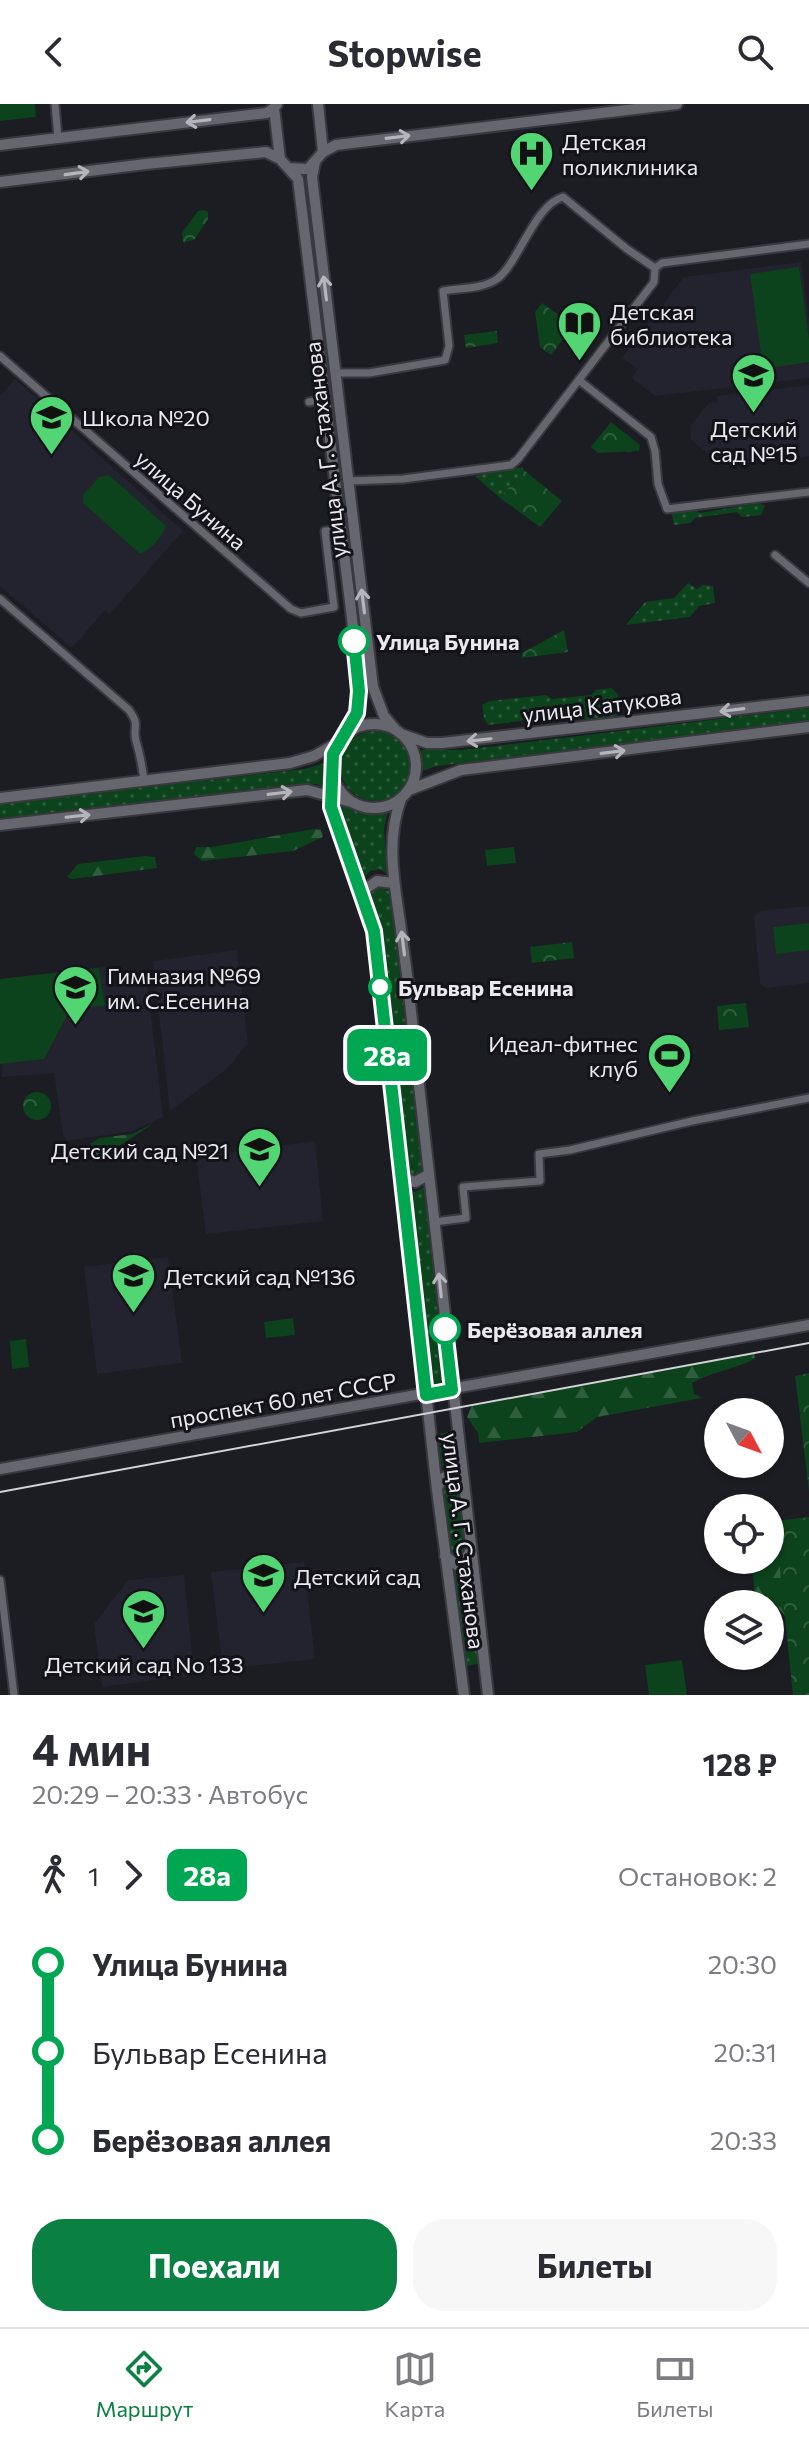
<!DOCTYPE html>
<html lang="ru">
<head>
<meta charset="utf-8">
<style>
  body { margin:0; font-family:Commissioner,sans-serif; background:#f7f7f7; color:#2b2b33; height:100vh; display:flex; flex-direction:column; font-size:30px; white-space:nowrap }
  * { box-sizing:border-box; margin:0 }
  p { font-size:26px; color:#7c7c81 }
  .icon { flex:none; width:44px; height:44px; fill:none; stroke:currentColor; stroke-width:2; stroke-linecap:round; stroke-linejoin:round }
  .map { position:relative; height:1591px; overflow:hidden }
  .details { display:flex; flex-direction:column; background:#fff; flex:1 }
  .details>* { flex:none }
  .badge { padding:0 16px; border-radius:12px; font-size:28px; line-height:52px }
  .needle { width:52px; rotate:131deg }
  .buttons { position:absolute; left:704px; top:1294px; display:grid; gap:16px }
  .buttons a { display:grid; place-items:center; width:80px; height:80px; border-radius:50%; background:#fff; box-shadow:0 2px 6px #0004; font-size:40px }
  .map>.badge { position:absolute; translate:-50% -50%; box-shadow:0 0 0 4px #fff }
  .legs { display:flex; align-items:center; gap:12px; height:88px; padding:0 32px; font-size:26px }
  .legs p { margin-inline-start:auto }
  .headline { display:flex; align-items:center; justify-content:space-between; height:136px; padding:0 32px }
  h1 { font-size:44px; font-weight:700; line-height:60px }
  .button { display:flex; gap:16px; margin-top:auto; padding:16px 32px }
  .button a { flex:1; height:92px; border-radius:32px; background:#0b8043; color:#fff; font-size:32px; font-weight:700; line-height:92px; text-align:center }
  .button a+a { background:#f7f7f7; color:#2b2b33 }
  ul { padding:0 32px; list-style:none }
  li { display:flex; align-items:center; gap:28px; height:88px; font-size:30px }
  li i { display:grid; place-items:center; width:12px; height:100%; margin:0 10px; background:currentColor }
  li i::after { content:''; width:20px; height:20px; margin:-10px; border:6px solid; border-radius:50%; background:#fff }
  li p { margin-inline-start:auto }
  li:first-child i { background:linear-gradient(#0000 50%,currentColor 0) }
  li:last-child i { background:linear-gradient(currentColor 50%,#0000 0) }
  header { display:flex; justify-content:space-between; align-items:center; height:104px; padding:0 32px; background:#fff; font-size:36px; font-weight:700 }
  .tab-bar { display:flex; justify-content:space-around; align-items:center; height:112px; border-top:2px solid #e1e1e2; background:#fff; font-size:22px; color:#7c7c81 }
  .tab-bar a { display:grid; justify-items:center; gap:4px }
  .tab-bar .active { color:#0b8043 }
  .map>svg:first-child { display:block }
</style>
</head>
<body>
<header><svg class="icon" aria-label="back" viewBox="0 0 24 24"><path d="M15 5l-7 7 7 7"/></svg>Stopwise<svg class="icon" aria-label="search" viewBox="0 0 24 24"><circle cx="10" cy="10" r="6"/><path d="M15 15l6 6"/></svg></header>
<div class="map">
<svg width="809" height="1591" viewBox="0 0 809 1591">
  <defs>
    <pattern id="grass-dots" width="8" height="8" patternUnits="userSpaceOnUse" patternTransform="scale(2)"><rect width="8" height="8" fill="#0c421c"/><path d="M2 2h.1M6 6h.1" fill="none" stroke="#2f5d3d" stroke-width="1.8" stroke-linecap="round"/></pattern>
    <pattern id="forest-firs" width="22" height="20" patternUnits="userSpaceOnUse" patternTransform="scale(2)"><rect width="22" height="20" fill="#0c421c"/><path d="M5 1l3.5 6h-7zM16 11l3.5 6h-7z" fill="#2f5d3d"/></pattern>
    <pattern id="park-crowns" width="20" height="18" patternUnits="userSpaceOnUse" patternTransform="scale(2)"><rect width="20" height="18" fill="#0c421c"/><path d="M2 6a3 3 0 1 1 6 0M12 15a3 3 0 1 1 6 0" fill="none" stroke="#2f5d3d"/></pattern>
  </defs>
  <rect width="100%" height="100%" fill="#1c1c23"/>
  <path fill="#23222f" d="M 801,158 L 809,217 L 809,274 L 655,292 L 632,274 L 638,265 L 622,254 L 684,173 Z
    M 15,275 L 183,427 L 110,510 L 105,506 L 72,544 L 0,482 L 0,292 Z
    M 809,281 L 809,352 L 727,362 L 720,360 L 691,336 L 690,322 L 709,299 L 717,298 L 717,292 Z
    M 809,802 L 809,879 L 766,884 L 760,879 L 754,813 L 760,807 Z
    M 237,846 L 248,939 L 228,964 L 170,1007 L 153,857 Z
    M 110,862 L 113,883 L 147,879 L 163,1013 L 132,1027 L 67,1037 L 63,1031 L 54,969 L 2,973 L 0,875 Z
    M 315,1037 L 323,1117 L 206,1130 L 196,1053 Z
    M 168,1153 L 182,1259 L 97,1270 L 84,1163 Z
    M 304,1458 L 315,1555 L 223,1565 L 211,1468 Z
    M 184,1471 L 194,1571 L 102,1583 L 94,1520 L 128,1476 Z"/>
  <path fill="url(#grass-dots)" d="M 522,363 L 524,366 L 500,394 L 475,372 Z
    M 759,399 L 765,402 L 761,411 L 742,413 L 737,408 L 695,414 L 690,419 L 674,421 L 671,407 L 694,405 L 700,409 Z
    M 688,479 L 697,485 L 703,481 L 713,482 L 715,499 L 699,502 L 690,513 L 626,521 L 645,498 L 674,494 Z
    M 612,584 L 618,591 L 620,608 L 617,612 L 544,619 L 537,615 L 488,621 L 484,614 L 482,601 L 489,597 L 546,591 L 552,595 L 591,591 L 596,586 Z
    M 809,604 L 809,618 L 436,662 L 423,667 L 421,646 L 462,646 Z
    M340 662a35 35 0 1 1 70 0a35 35 0 1 1-70 0Z
    M 328,658 L 324,684 L 317,680 L 307,680 L 0,715 L 0,700 L 305,665 Z
    M 334,695 L 345,702 L 373,710 L 388,707 L 384,725 L 388,771 L 380,765 L 370,767 L 360,779 L 335,708 Z
    M 378,781 L 390,788 L 423,1068 L 414,1074 L 409,1070 L 379,833 L 367,796 L 368,788 Z
    M 424,1083 L 445,1278 L 434,1280 L 409,1084 L 415,1088 Z
    M 454,1327 L 458,1362 L 447,1361 L 442,1364 L 438,1330 Z
    M 452,1376 L 460,1383 L 468,1445 L 463,1454 L 456,1453 L 451,1448 L 443,1383 Z
    M 470,1460 L 481,1559 L 467,1562 L 454,1463 L 464,1464 Z"/>
  <path fill="url(#forest-firs)" d="M 314,725 L 321,726 L 323,733 L 293,747 L 202,757 L 194,750 L 196,743 L 212,743 Z
    M 145,752 L 155,753 L 157,764 L 72,775 L 67,773 L 78,760 Z
    M 154,1019 L 104,1052 L 98,1053 L 90,1040 L 100,1034 L 132,1030 Z
    M 754,1248 L 755,1255 C 734,1265 712,1268 692,1279 L 694,1290 L 702,1294 L 597,1313 L 577,1328 L 479,1339 L 478,1329 L 467,1313 L 472,1301 Z
    M 782,1422 L 809,1591 L 797,1525 L 769,1494 L 755,1495 L 752,1456 L 770,1456 L 770,1433 Z"/>
  <path fill="url(#park-crowns)" d="M 203,106 L 208,108 L 208,115 L 194,136 L 183,138 L 182,129 L 198,107 Z
    M 542,199 L 573,222 L 551,251 L 540,243 L 535,208 Z
    M 497,227 L 498,239 L 466,244 L 464,231 Z
    M 611,318 L 640,341 L 639,347 L 598,349 L 591,343 Z
    M 524,366 L 562,397 L 540,423 L 500,394 Z
    M 564,526 L 568,548 L 522,554 L 522,549 Z
    M 572,838 L 574,854 L 532,859 L 530,843 Z
    M 746,899 L 749,923 L 719,926 L 717,902 Z
    M23 1002a14 14 0 1 1 28 0a14 14 0 1 1-28 0Z
    M 809,1269 L 809,1387 L 795,1272 Z
    M 809,1413 L 809,1591 L 793,1591 L 775,1417 Z"/>
  <path fill="#0c421c" d="M 0,0 L 35,0 L 36,13 L 0,17 Z
    M 799,163 L 809,235 L 809,258 L 763,265 L 750,170 Z
    M 109,371 L 166,422 C 161,434 152,445 140,450 L 83,399 L 83,391 L 99,373 Z
    M 514,743 L 516,759 L 487,762 L 485,746 Z
    M 809,819 L 809,846 L 776,850 L 773,823 Z
    M 99,864 L 105,902 L 71,904 L 44,955 L 0,960 L 0,875 Z
    M 293,1214 L 295,1231 L 266,1234 L 264,1218 Z
    M 26,1235 L 29,1263 L 12,1265 L 10,1237 Z
    M 682,1556 L 687,1591 L 649,1591 L 645,1561 Z"/>
  <g fill="none" stroke-linecap="round" stroke-linejoin="round">
    <defs>
      <path id="street" d="M 55,0 L 58,34
        M 0,252 L 291,505 L 301,509 L 334,503 L 325,427 L 341,426
        M 336,269 L 369,269 L 445,256 L 449,242 L 443,187 C 460,184 483,185 497,175 C 519,159 534,101 563,93 L 627,145 L 655,164
        M 580,277 L 651,333 L 655,347 L 658,380 L 667,405 L 809,388
        M 309,298 L 324,295
        M 348,377 L 403,375 L 511,361 L 518,355 L 654,178 L 655,164 L 662,159 L 809,140
        M 775,451 L 809,479
        M 0,495 L 129,606 C 141,623 132,622 136,637 C 140,650 142,662 144,676
        M 434,1118 L 466,1114 L 463,1083 L 540,1077 L 539,1050 L 570,1046 L 692,1017 L 809,994
        M 0,1476 L 14,1591"/>
      <path id="secondary" d="M 277,0 L 274,4 L 280,55 L 298,75 L 357,555 C 359,586 360,602 346,630
        M 0,41 L 267,9 L 274,4
        M 323,48 L 336,41 L 677,0
        M 315,58 L 312,73 L 373,583 L 384,612 L 395,625
        M 289,64 L 308,65 L 323,48 L 318,0
        M 0,78 L 146,60 L 266,48 L 280,55
        M332 662a42 42 0 1 1 84 0a42 42 0 1 1-84 0Z
        M 401,630 L 427,639 L 442,639 L 809,597
        M 333,674 L 331,703 L 374,827 L 437,1386 L 464,1591
        M 409,686 L 461,666 L 809,623
        M 0,694 L 290,659 L 314,652 L 339,638
        M 401,695 C 385,739 395,780 401,826 C 406,860 410,894 413,928 C 437,1149 461,1370 488,1591
        M 0,721 L 307,686 L 351,698
        M 360,789 L 377,777 L 394,779
        M 401,1073 L 415,1078 L 428,1071
        M 0,1365 L 809,1221
        M 437,1384 L 443,1374 L 450,1370 L 457,1373 L 461,1381
        M 445,1452 L 457,1461 L 463,1459 L 470,1448"/>
    </defs>
    <use href="#street" stroke="#39383e" stroke-width="11"/>
    <use href="#secondary" stroke="#39383e" stroke-width="14"/>
    <use href="#street" stroke="#66666e" stroke-width="7"/>
    <use href="#secondary" stroke="#66666e" stroke-width="10"/>
    <path stroke="#d2d2d7" stroke-width="2" d="M 0,1388 L 809,1239"/>
  </g>
  <defs><path id="oneway-shaft" d="M-6 0H5M1.5-3L5.5 0L1.5 3" fill="none" stroke-width="1.6" stroke-linecap="round" stroke-linejoin="round" transform="scale(2)"/></defs>
  <g stroke="#b5b5bb">
    <use href="#oneway-shaft" transform="translate(198 17) rotate(173)"/>
    <use href="#oneway-shaft" transform="translate(398 33) rotate(-7)"/>
    <use href="#oneway-shaft" transform="translate(77 69) rotate(-8)"/>
    <use href="#oneway-shaft" transform="translate(325 184) rotate(-97)"/>
    <use href="#oneway-shaft" transform="translate(363 497) rotate(-97)"/>
    <use href="#oneway-shaft" transform="translate(732 606) rotate(173)"/>
    <use href="#oneway-shaft" transform="translate(479 636) rotate(174)"/>
    <use href="#oneway-shaft" transform="translate(613 648) rotate(-7)"/>
    <use href="#oneway-shaft" transform="translate(280 689) rotate(-7)"/>
    <use href="#oneway-shaft" transform="translate(78 712) rotate(-6)"/>
    <use href="#oneway-shaft" transform="translate(403 839) rotate(-97)"/>
    <use href="#oneway-shaft" transform="translate(440 1181) rotate(-96)"/>
  </g>
  <g fill="none" stroke-linecap="round" stroke-linejoin="round">
    <defs>
      <path id="line-1" d="M 354,537 L 359,587 L 357,609 L 333,650 L 331,703 L 374,827 L 426,1291 L 452,1286 L 445,1225"/>
    </defs>
    <use href="#line-1" stroke="#fff" stroke-width="18"/>
    <use href="#line-1" stroke="#00a651" stroke-width="12"/>
  </g>
  <defs>
    <symbol id="hospital-pin" viewBox="-11 -11 22 30"><path d="M0 17L-7.5 6A9.5 9.5 0 1 1 7.5 6Z" fill="#52d673" stroke="#131319"/><path d="M-5-5h3v3.5h4V-5h3V5h-3V1.5h-4V5h-3Z" fill="#111"/></symbol>
    <symbol id="library-pin" viewBox="-11 -11 22 30"><path d="M0 17L-7.5 6A9.5 9.5 0 1 1 7.5 6Z" fill="#52d673" stroke="#131319"/><path d="M-6-4Q-3-5.5-.7-3.5V5Q-3 3-6 4ZM6-4Q3-5.5 .7-3.5V5Q3 3 6 4Z" fill="#111"/></symbol>
    <symbol id="school-pin" viewBox="-11 -11 22 30"><path d="M0 17L-7.5 6A9.5 9.5 0 1 1 7.5 6Z" fill="#52d673" stroke="#131319"/><path d="M0-5L7-2L0 1L-7-2ZM-4 1L0 2.5L4 1V4Q0 6-4 4Z" fill="#111"/></symbol>
    <symbol id="stadium-pin" viewBox="-11 -11 22 30"><path d="M0 17L-7.5 6A9.5 9.5 0 1 1 7.5 6Z" fill="#52d673" stroke="#131319"/><path d="M0-5a6.5 5 0 1 0 0 10a6.5 5 0 1 0 0-10ZM-3.5-1.8h7v3.6h-7Z" fill="#111"/></symbol>
  </defs>
  <g fill-rule="evenodd">
    <use href="#hospital-pin" x="506" y="24" width="51" height="69"/>
    <use href="#library-pin" x="554" y="194" width="51" height="69"/>
    <use href="#school-pin" x="728" y="246" width="51" height="69"/>
    <use href="#school-pin" x="26" y="288" width="51" height="69"/>
    <use href="#school-pin" x="50" y="858" width="51" height="69"/>
    <use href="#stadium-pin" x="644" y="926" width="51" height="69"/>
    <use href="#school-pin" x="234" y="1020" width="51" height="69"/>
    <use href="#school-pin" x="108" y="1146" width="51" height="69"/>
    <use href="#school-pin" x="238" y="1446" width="51" height="69"/>
    <use href="#school-pin" x="118" y="1482" width="51" height="69"/>
  </g>
  <g fill="#fff" stroke="#00a651" stroke-width="4">
    <circle cx="354" cy="537" r="14"/>
    <circle cx="380" cy="883" r="10"/>
    <circle cx="445" cy="1225" r="14"/>
  </g>
  <g text-anchor="middle" dominant-baseline="central" stroke-width="6" stroke-linejoin="round" paint-order="stroke">
    <g font-size="22" fill="#e9e9ee" stroke="#131319" text-anchor="start">
      <text x="562" y="37">Детская<tspan x="562" dy="25">поликлиника</tspan></text>
      <text x="610" y="207">Детская<tspan x="610" dy="25">библиотека</tspan></text>
      <text x="82" y="313">Школа №20</text>
      <text x="754" y="324" text-anchor="middle">Детский<tspan x="754" dy="25">сад №15</tspan></text>
      <text x="107" y="871">Гимназия №69<tspan x="107" dy="25">им. С.Есенина</tspan></text>
      <text x="638" y="939" text-anchor="end">Идеал-фитнес<tspan x="638" dy="25">клуб</tspan></text>
      <text x="229" y="1046" text-anchor="end">Детский сад №21</text>
      <text x="164" y="1172">Детский сад №136</text>
      <text x="294" y="1472">Детский сад</text>
      <text x="144" y="1560" text-anchor="middle">Детский сад No 133</text>
    </g>
    <g font-size="22" fill="#e9e9ee" stroke="#131319">
      <text transform="translate(325 346) rotate(-97)">улица А. Г. Стаханова</text>
      <text transform="translate(191 396) rotate(41)">улица Бунина</text>
      <text transform="translate(602 601) rotate(-7)">улица Катукова</text>
      <text transform="translate(283 1296) rotate(-10)">проспект 60 лет СССР</text>
      <text transform="translate(464 1437) rotate(83)">улица А. Г. Стаханова</text>
    </g>
    <g font-size="22" font-weight="bold" fill="#e9e9ee" stroke="#131319" text-anchor="start">
      <text x="376" y="537">Улица Бунина</text>
      <text x="398" y="883">Бульвар Есенина</text>
      <text x="467" y="1225">Берёзовая аллея</text>
    </g>
  </g>
</svg>
<div class="buttons">
<a><svg class="needle" viewBox="-14 -14 28 28"><path d="M0-13l5 13h-10z" fill="#e53935"/><path d="M0 13l5-13h-10z" fill="#7c7c81"/></svg></a>
<a><svg class="icon" aria-label="locate" viewBox="0 0 24 24"><circle cx="12" cy="12" r="6"/><path d="M12 2v4M12 18v4M2 12h4M18 12h4"/></svg></a>
<a><svg class="icon" aria-label="layers" viewBox="0 0 24 24"><path d="M12 4l9 5-9 5-9-5zM3 14l9 5 9-5"/></svg></a>
</div>
<b class="badge" style="left:387px;top:951px;background:#00a651;color:#fff">28а</b>
</div>
<section class="details">
<div class="headline"><div><h1>4 мин</h1><p>20:29 – 20:33 · Автобус</p></div><b>128 ₽</b></div>
<div class="legs"><svg class="icon" aria-label="walk" viewBox="0 0 24 24"><circle cx="13" cy="4" r="2"/><path d="M13 8l-2 6 4 7M11 14l-3 7M7 12l3-4h3l4 4"/></svg>1<svg class="icon" aria-label="forward" viewBox="0 0 24 24"><path d="M9 5l7 7-7 7"/></svg><b class="badge" style="background:#00a651;color:#fff">28а</b><p>Остановок: 2</p></div>
<ul>
<li><i style="color:#00a651"></i><b>Улица Бунина</b><p>20:30</p></li>
<li><i style="color:#00a651"></i><span>Бульвар Есенина</span><p>20:31</p></li>
<li><i style="color:#00a651"></i><b>Берёзовая аллея</b><p>20:33</p></li>
</ul>
<div class="button"><a>Поехали</a><a>Билеты</a></div>
</section>
<nav class="tab-bar">
<a class="active"><svg class="icon" aria-label="directions" viewBox="0 0 24 24"><path d="M12 3l9 9-9 9-9-9zM9 14v-3h6M13 9l2 2-2 2"/></svg>Маршрут</a>
<a><svg class="icon" aria-label="map" viewBox="0 0 24 24"><path d="M3 6l6-2 6 2 6-2v14l-6 2-6-2-6 2zM9 4v14M15 6v14"/></svg>Карта</a>
<a><svg class="icon" aria-label="tickets" viewBox="0 0 24 24"><path d="M3 7h18v10H3zM15 7v10"/></svg>Билеты</a>
</nav>
</body>
</html>
